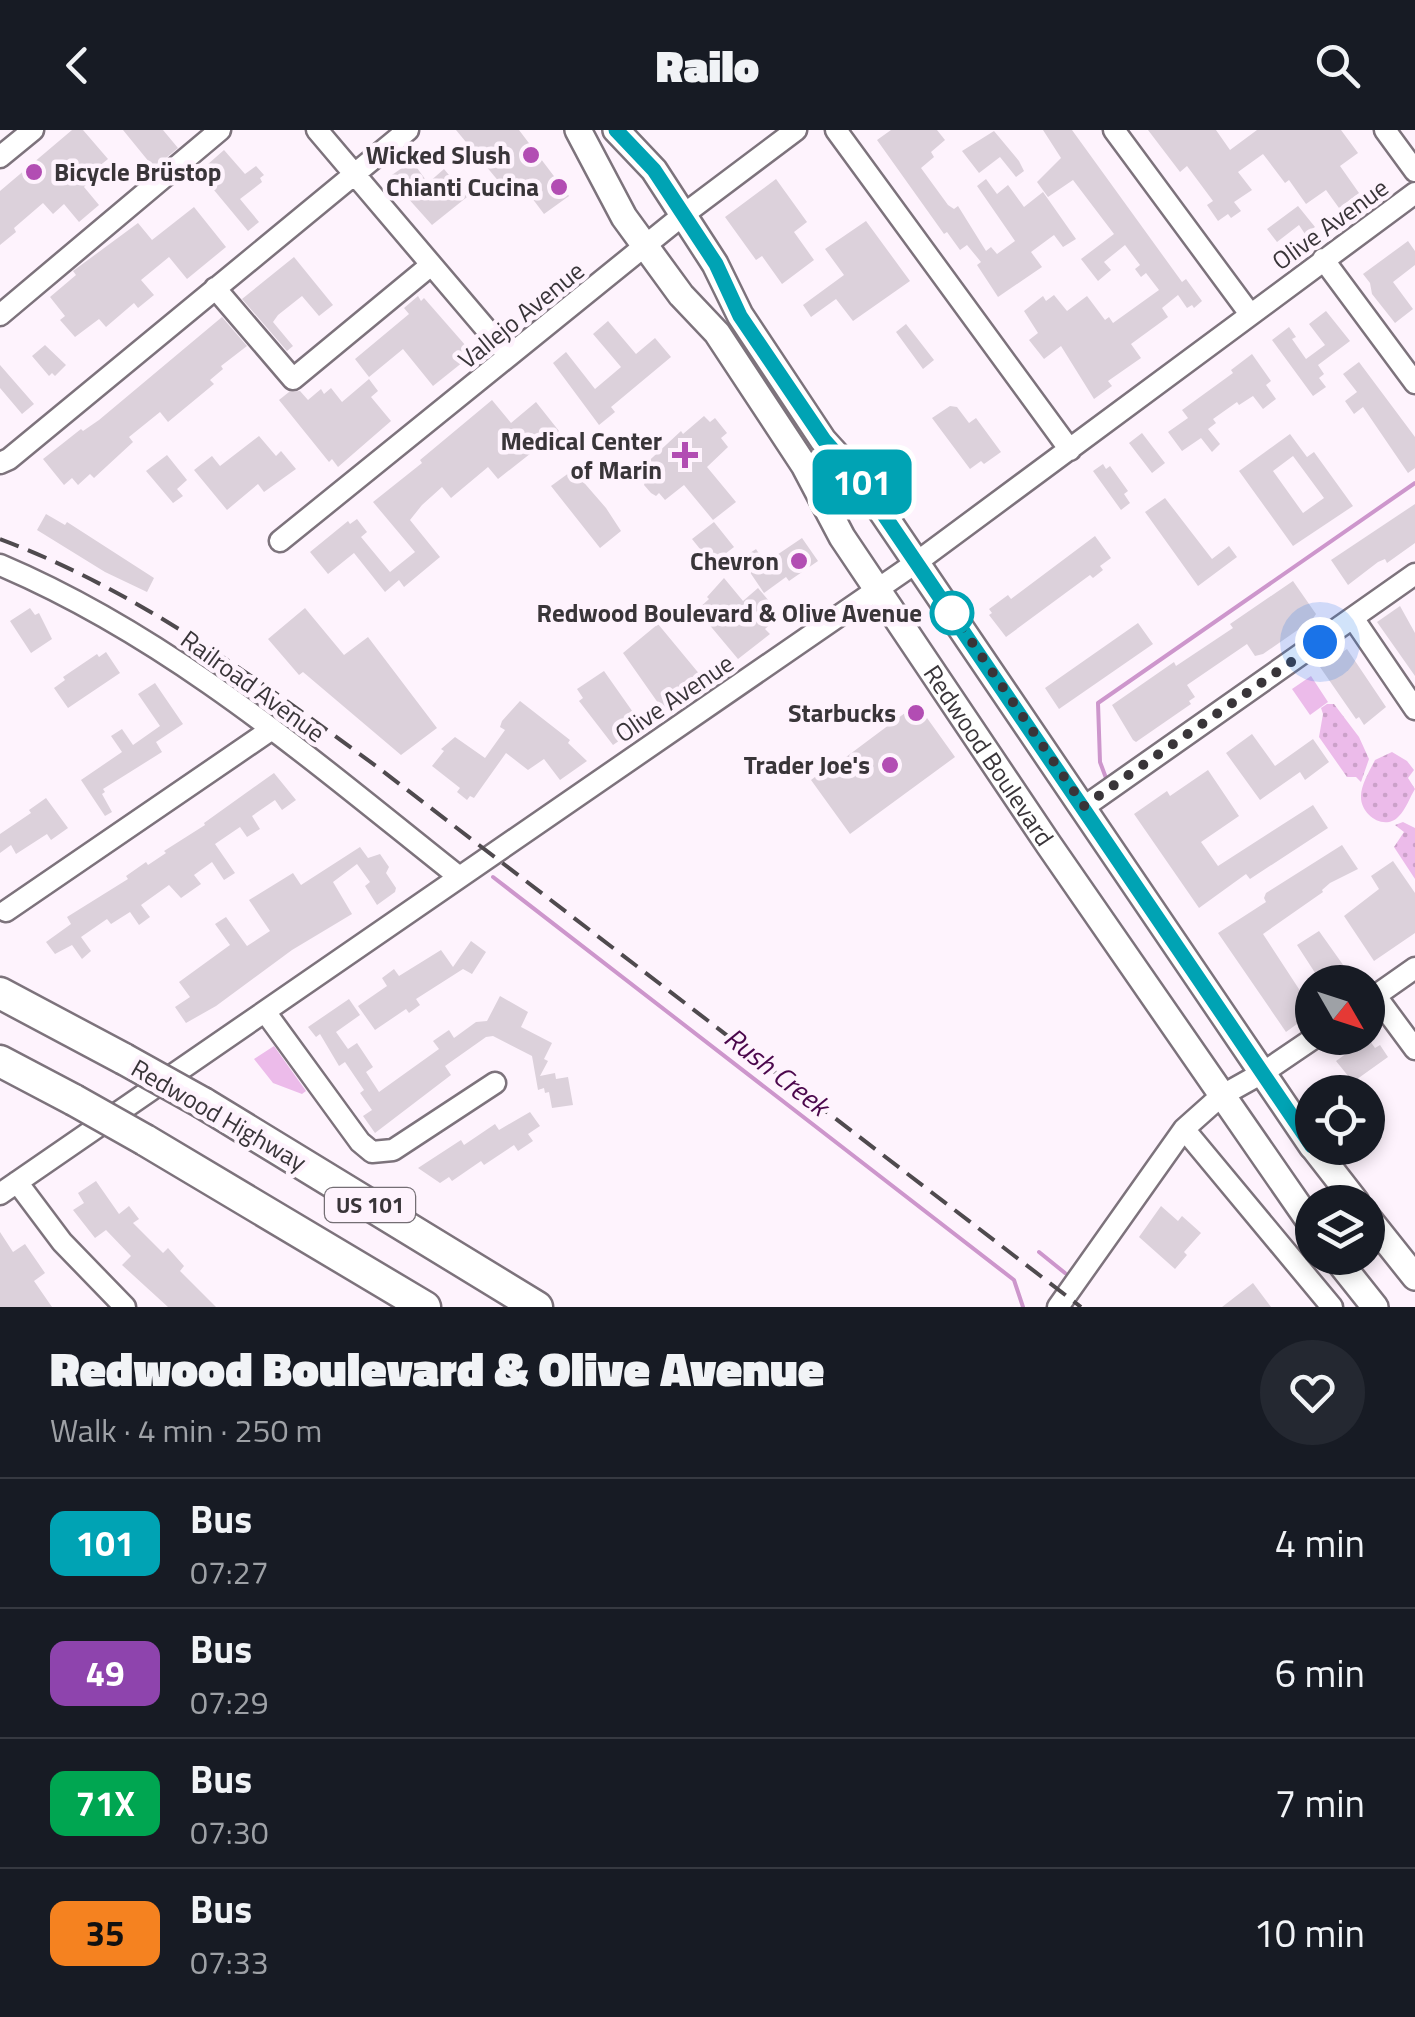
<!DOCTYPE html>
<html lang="en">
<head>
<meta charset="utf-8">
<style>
  body { margin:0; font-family:"Titillium Web",sans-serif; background:#242831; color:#f1f3f6; height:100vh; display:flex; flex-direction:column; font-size:38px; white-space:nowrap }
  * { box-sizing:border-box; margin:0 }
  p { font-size:32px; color:#9ea1a6 }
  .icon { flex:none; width:55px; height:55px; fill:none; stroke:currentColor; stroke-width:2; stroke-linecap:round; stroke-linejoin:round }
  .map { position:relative; height:1177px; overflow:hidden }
  .panel { display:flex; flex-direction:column; background:#171b24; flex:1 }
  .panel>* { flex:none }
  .badge { padding:0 20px; border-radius:15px; font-size:35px; line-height:65px }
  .needle { width:65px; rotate:129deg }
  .fabs { position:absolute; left:1295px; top:835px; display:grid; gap:20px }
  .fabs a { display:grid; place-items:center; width:90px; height:90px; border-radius:50%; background:#171b24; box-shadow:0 5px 15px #0003; font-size:50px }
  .you { position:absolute; width:50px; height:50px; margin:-25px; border:8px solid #fff; border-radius:50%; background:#1a73e8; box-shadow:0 0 0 15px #1a73e833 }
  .map>.badge { position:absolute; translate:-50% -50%; box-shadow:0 0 0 5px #fff }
  .round { display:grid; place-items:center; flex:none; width:105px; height:105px; border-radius:52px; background:#242831 }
  .overview { display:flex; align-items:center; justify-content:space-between; height:170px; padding:0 50px }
  h1 { font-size:48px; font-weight:800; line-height:75px }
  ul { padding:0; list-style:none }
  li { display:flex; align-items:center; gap:30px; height:130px; padding:0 50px; border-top:2px solid #363941 }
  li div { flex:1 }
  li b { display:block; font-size:38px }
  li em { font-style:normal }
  li .badge { min-width:110px; font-weight:700; text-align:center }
  header { display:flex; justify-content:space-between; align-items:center; height:130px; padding:0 50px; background:#171b24; font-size:45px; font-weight:800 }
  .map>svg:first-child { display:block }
</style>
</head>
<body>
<header><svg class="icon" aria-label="back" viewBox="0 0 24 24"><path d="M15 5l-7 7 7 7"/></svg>Railo<svg class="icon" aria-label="search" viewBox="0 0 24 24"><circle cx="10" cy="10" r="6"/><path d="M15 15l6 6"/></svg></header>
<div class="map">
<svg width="1415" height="1177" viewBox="0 0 1415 1177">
  <defs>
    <pattern id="grass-dots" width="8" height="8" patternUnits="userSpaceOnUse" patternTransform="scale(2.5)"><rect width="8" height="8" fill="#ecbbea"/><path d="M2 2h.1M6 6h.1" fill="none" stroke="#cba1c9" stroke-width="1.8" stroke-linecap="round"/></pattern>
  </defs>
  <rect width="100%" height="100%" fill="#fef3fd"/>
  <path fill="url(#grass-dots)" d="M 1327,574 L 1334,574 L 1359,607 L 1369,629 L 1361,652 L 1356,647 L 1347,647 L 1319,607 L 1323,584 L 1321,578 Z
    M 1392,622 L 1407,631 L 1414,640 L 1408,648 L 1415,659 C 1410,667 1406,679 1399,686 C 1385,702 1360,685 1361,666 C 1361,655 1370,640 1375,630 Z
    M 1403,692 L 1415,698 L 1415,749 L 1394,717 L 1404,702 L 1395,695 Z"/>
  <path fill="#ecbbea" d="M 1311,546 L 1328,572 L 1310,585 L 1292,559 Z
    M 274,916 L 306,961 L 302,964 L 273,953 L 254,929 Z"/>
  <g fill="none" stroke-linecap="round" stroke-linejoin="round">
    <path stroke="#cd96cc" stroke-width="4" d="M 1106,648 L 1100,632 L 1098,573 L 1415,353
      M 493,747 L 1014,1150 L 1023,1177
      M 1039,1122 L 1065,1143"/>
  </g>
  <path fill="#dcd1db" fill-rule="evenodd" d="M 72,0 L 83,0 L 108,29 L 93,41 L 95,44 L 84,57 L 99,75 L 79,92 L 64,74 L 53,84 L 43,73 L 14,98 L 16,102 L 0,115 L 0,61 Z
    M 123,0 L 163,0 L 178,18 L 154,38 Z
    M 456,0 L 519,0 L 569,66 L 544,84 L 517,48 L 505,59 Z
    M 891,0 L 937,0 L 945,10 L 931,22 L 934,27 L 921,38 L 948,75 L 954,79 L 958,76 L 986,121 L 991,117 L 997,124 L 1015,111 L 977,56 L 986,49 L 997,64 L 1008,55 L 1024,77 L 1043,62 L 1076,109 L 1063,117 L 1054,105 L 1031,122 L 1042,137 L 998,167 L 977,135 L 981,132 L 967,115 L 960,120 L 947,102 L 944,104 L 877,10 Z
    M 1043,0 L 1072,0 L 1182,152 L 1186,149 L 1202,171 L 1194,178 L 1192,175 L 1187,178 L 1178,165 L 1162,178 L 1168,187 L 1131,214 L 1141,228 L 1108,251 L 1112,256 L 1094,269 L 1061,216 L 1044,229 L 1029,210 L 1038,203 L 1024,181 L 1043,166 L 1046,171 L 1054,165 L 1067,181 L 1087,166 L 1105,190 L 1109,187 L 1113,193 L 1159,160 L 1146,143 L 1141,147 L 1135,139 L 1140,135 L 1125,115 L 1104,132 L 1111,140 L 1098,151 L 1081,129 L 1114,104 L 1073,50 L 1048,67 L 1037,52 L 1061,28 Z
    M 1148,0 L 1216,0 L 1230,20 L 1257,0 L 1341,0 L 1358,23 L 1340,36 L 1359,63 L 1339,78 L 1326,60 L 1306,74 L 1289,50 L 1285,53 L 1263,24 L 1238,42 L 1252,60 L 1234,72 L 1241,81 L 1231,88 L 1228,84 L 1218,91 L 1207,75 L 1213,71 L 1187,36 L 1180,42 Z
    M 994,1 L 1019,31 L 1024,41 L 1016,47 L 1000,27 L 979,43 L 962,21 Z
    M 224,20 L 245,44 L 256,36 L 264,45 L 260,48 L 262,52 L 240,69 L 259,92 L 248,101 L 199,42 Z
    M 412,31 L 428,53 L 444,39 L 467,67 L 432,95 L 389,47 Z
    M 776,49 L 807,92 L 794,102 L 814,130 L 782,154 L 762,126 L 756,130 L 725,87 Z
    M 1298,76 L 1315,97 L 1305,104 L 1299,95 L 1277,112 L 1267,99 Z
    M 194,77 L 226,117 L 187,149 L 169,127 L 141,150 L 154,165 L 138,178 L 134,173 L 106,197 L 99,189 L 75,207 L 60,190 L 65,186 L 50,167 L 76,145 L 73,141 L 138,93 L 152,110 Z
    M 866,91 L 910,151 L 853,191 L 836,169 L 811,187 L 803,175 L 844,145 L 825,119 Z
    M 1408,111 L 1415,121 L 1415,135 L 1393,152 L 1413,179 L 1395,193 L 1372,164 L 1370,153 L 1363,144 Z
    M 294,127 L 333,175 L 319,186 L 302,166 L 278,185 L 273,192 L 293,216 L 287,221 L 242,169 Z
    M 418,166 L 421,171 L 424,168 L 473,224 L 433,256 L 403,219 L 369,247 L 355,229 L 409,184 L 404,178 Z
    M 1326,181 L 1350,211 L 1318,235 L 1324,244 L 1319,248 L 1326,257 L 1313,266 L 1272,210 L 1289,197 L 1296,207 L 1292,209 L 1306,229 L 1325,215 L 1309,194 Z
    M 222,187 L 247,216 L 221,236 L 223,239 L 210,250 L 214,254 L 168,292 L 160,282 L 129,307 L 133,312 L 94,348 L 90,344 L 78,355 L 72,348 L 64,355 L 43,329 L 81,299 L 83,301 L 99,290 Z
    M 608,191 L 636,224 L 655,208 L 671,227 L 611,277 L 615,282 L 599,295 L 553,233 L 566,222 L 595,259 L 621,237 L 593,204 Z
    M 906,194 L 934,230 L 923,239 L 896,202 Z
    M 45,215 L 66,235 L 55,246 L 52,243 L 49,246 L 32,226 Z
    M 1252,224 L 1271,251 L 1266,255 L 1276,269 L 1263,279 L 1253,266 L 1239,275 L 1237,272 L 1213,289 L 1216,293 L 1208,299 L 1220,314 L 1212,322 L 1201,308 L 1182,321 L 1168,302 L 1188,288 L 1182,280 L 1233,243 L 1231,240 Z
    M 1359,232 L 1415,307 L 1415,338 L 1408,343 L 1363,277 L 1354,284 L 1345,271 L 1357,262 L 1343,244 Z
    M 0,235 L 34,274 L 22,284 L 0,258 Z
    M 369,249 L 378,261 L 371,267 L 391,291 L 338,337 L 332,329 L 329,332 L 279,270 L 289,262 L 300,261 L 308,270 L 321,259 L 324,264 L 331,258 L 342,272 Z
    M 492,270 L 511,293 L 536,272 L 559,301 L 498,349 L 488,337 L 451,368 L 442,357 L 422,375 L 410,390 L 440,427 L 404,457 L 399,450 L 385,462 L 354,423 L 328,444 L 310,422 L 348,391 L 350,394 L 357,389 L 367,402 L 361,407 L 390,442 L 415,422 L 373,372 L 422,333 L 420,330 Z
    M 950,276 L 957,277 L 969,293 L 976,288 L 1001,322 L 984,334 L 981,331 L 970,339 L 932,288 Z
    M 704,286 L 710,292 L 715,288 L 727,303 L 721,308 L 728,317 L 707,337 L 736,372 L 713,390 L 684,355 L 665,370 L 659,363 L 656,366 L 651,363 L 644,355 L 646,348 L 639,340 L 681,301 L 683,304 Z
    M 1142,303 L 1165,333 L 1152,343 L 1129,313 Z
    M 1290,304 L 1307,327 L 1314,322 L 1353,376 L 1293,416 L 1239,341 ZM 1293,326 L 1324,368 L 1303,383 L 1273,341 Z
    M 259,306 L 276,326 L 281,321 L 296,339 L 264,362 L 258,354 L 227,380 L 194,340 L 212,326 L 220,336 Z
    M 167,325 L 187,350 L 177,359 L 183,366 L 173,373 L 146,341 Z
    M 1103,334 L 1106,339 L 1110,336 L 1128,361 L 1124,364 L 1130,373 L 1121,380 L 1093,341 Z
    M 573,340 L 606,378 L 621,401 L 600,418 L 551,356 Z
    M 1165,368 L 1212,429 L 1229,416 L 1237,427 L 1198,456 L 1145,382 Z
    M 1415,374 L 1415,413 L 1387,433 L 1385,429 L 1378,432 L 1348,455 L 1331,430 Z
    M 46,384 L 65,395 L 67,392 L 154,448 L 147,462 L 105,442 L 37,400 Z
    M 714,392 L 734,417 L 712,434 L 692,409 Z
    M 1095,406 L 1111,428 L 1100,436 L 1103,440 L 1093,448 L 1090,445 L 1006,507 L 989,485 L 992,483 L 989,479 L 1008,465 L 1011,469 Z
    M 802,408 L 818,431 L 789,451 L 786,447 L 764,463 L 741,429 L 756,419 L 765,433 Z
    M 724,448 L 743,471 L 758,458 L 781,485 L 765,499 L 770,504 L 738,529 L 697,480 L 709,469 L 707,467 Z
    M 1293,451 L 1316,484 L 1312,490 L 1263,524 L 1255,526 L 1247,514 L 1187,555 L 1195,567 L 1189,571 L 1191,574 L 1136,612 L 1133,610 L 1112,575 L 1174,532 L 1176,536 L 1233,498 L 1230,494 Z
    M 1400,476 L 1415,503 L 1415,546 L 1377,492 Z
    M 30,478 L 35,485 L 39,483 L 52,509 L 31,523 L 10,491 Z
    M 305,478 L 344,525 L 368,507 L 437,598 L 401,625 L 303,542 L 299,545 L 268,509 Z
    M 1138,493 L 1153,514 L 1059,579 L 1045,558 Z
    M 658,494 L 706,552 L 663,580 L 623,523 Z
    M 1347,519 L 1386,577 L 1364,595 L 1359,587 L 1356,589 L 1320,537 Z
    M 106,522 L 120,543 L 68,578 L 54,558 L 65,550 L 63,547 L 97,524 L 99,527 Z
    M 604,541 L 642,595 L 613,615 L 579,571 L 583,568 L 577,559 Z
    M 155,553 L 183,594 L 156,612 L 162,622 L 103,659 L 105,662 L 102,664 L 112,682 L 105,686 L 81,650 L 122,622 L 111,606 L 122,599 L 133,615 L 160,596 L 138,564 Z
    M 520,571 L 570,610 L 568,613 L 587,631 L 560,650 L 544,629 L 528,640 L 506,623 L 474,668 L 470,666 L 467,670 L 457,662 L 460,658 L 432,636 L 444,621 L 441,619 L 455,607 L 485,628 L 505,600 L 500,597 L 502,591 Z
    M 917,574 L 955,627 L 850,704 L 811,650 L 824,640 L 826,642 Z
    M 1252,604 L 1275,636 L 1313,609 L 1329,632 L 1305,650 L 1300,642 L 1260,670 L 1226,623 Z
    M 1208,640 L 1239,686 L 1201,712 L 1218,736 L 1313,675 L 1328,698 L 1250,749 L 1246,744 L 1199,778 L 1134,684 L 1167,661 L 1170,666 Z
    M 274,643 L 296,670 L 282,680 L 275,670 L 252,686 L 260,699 L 247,707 L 240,697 L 215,714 L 235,743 L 224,750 L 212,732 L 194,745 L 201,754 L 181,768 L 169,755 L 141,775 L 150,787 L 139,795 L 130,782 L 111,794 L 107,789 L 81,807 L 91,821 L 82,829 L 72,815 L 55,824 L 46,812 L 71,794 L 67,787 L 128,749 L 126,746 L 146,732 L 148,735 L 166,723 L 164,721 L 205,695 L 204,693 Z
    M 46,668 L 68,698 L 51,710 L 47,704 L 16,724 L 11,715 L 0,723 L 0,704 L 31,683 L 29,680 Z
    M 1342,715 L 1358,739 L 1330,753 L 1322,760 L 1323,762 L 1263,804 L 1312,879 L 1312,883 L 1286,902 L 1218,803 L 1266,772 L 1264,768 L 1266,763 Z
    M 360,717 L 368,728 L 380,724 L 389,737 L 386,743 L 396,758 L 395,762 L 377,775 L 365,756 L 370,752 L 357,734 L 333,752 L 352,784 L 292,820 L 216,876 L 186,893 L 175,877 L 190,867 L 179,852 L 230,815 L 215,794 L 226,787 L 247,816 L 270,801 L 249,770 L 293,743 L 301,755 Z
    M 1393,731 L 1415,763 L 1415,803 L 1374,831 L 1344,786 L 1379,759 L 1371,746 Z
    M 1319,801 L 1351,846 L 1342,852 L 1321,852 L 1297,815 Z
    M 471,811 L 486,822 L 472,844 L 463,839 L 416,869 L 420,875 L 409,883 L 406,879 L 375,900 L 358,876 L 387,856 L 382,848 L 394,839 L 399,846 L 441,820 L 453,837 Z
    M 500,866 L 528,882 L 521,897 L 552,913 L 544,929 L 548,931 L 540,946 L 555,943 L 556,949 L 568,947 L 573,975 L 552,978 L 549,962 L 545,963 L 544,958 L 538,960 L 532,926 L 493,906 L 486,907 L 445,936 L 451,945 L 375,1003 L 363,986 L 372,980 L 360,963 L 364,960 L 345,932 L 339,936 L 320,904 L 316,907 L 308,897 L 349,869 L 360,885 L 336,902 L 348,919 L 357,913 L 373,937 L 366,942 L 379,962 L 439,919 L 433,911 L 449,900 L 454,908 L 476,892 L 487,891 Z
    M 1368,908 L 1375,918 L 1380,915 L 1388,927 L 1353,952 L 1336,931 Z
    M 530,982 L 540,996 L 528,1004 L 533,1011 L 518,1021 L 514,1015 L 484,1035 L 481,1031 L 452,1051 L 449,1047 L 440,1053 L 418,1038 L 461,1010 L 464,1015 L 495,994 L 499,1000 Z
    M 96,1051 L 119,1084 L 129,1076 L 139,1089 L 133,1093 L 163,1123 L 168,1118 L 184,1136 L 180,1141 L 216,1177 L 168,1177 L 122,1135 L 131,1126 L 106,1100 L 95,1108 L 73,1080 L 84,1073 L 78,1063 Z
    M 1161,1076 L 1178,1091 L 1182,1086 L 1201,1103 L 1184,1122 L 1187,1125 L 1175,1139 L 1139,1107 Z
    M 0,1102 L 13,1122 L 25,1114 L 45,1143 L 34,1151 L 52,1177 L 0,1177 Z
    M 1253,1153 L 1271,1177 L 1222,1177 Z"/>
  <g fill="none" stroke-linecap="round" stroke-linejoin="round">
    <defs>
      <path id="minor" d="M 317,0 L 509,226
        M 836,0 L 1070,320
        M 1114,0 L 1250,184
        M 1385,0 L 1415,41
        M 0,27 L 33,0
        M 1323,129 L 1415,253
        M 215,158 L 293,249 L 431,135
        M 0,185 L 220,0
        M 0,333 L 9,329 L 408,0
        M 280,411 L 683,85 L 796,0
        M 0,435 C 172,508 313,631 458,746
        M 1353,488 L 1415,579
        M 1084,677 L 1415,444
        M 6,781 L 272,599
        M 1375,865 L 1415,919
        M 1368,871 L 1415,838
        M 266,883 L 360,1012 L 372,1022 L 393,1020 L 495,953
        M 1184,999 L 1332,1177
        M 17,1052 L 62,1112 L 125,1177
        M 0,1064 L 917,432 L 1415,63
        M 1058,1177 L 1184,999 L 1221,966 L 1264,942 L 1314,908"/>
      <g id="major">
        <path id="s1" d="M 578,0 L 624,87 L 681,165 L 717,203 L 804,335 L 842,407 L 1049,715 L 1312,1095"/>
        <path d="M 616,0 L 654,40 L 715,134 L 740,185 L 823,310 L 863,354 L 1312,1016"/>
        <path d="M 1314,1018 L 1356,1072"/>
        <path d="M 1368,1088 L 1415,1147"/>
        <path d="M 1336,1128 L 1375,1177"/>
      </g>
      <path id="highway" d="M 0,863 L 124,929
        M 0,931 L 74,970
        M 203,973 L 537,1177
        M 145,1010 L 425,1177"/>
    </defs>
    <use href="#minor" stroke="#7d737c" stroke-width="25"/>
    <use href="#major" stroke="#7d737c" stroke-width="30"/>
    <use href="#highway" stroke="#7d737c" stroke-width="35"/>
    <use href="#minor" stroke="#fff" stroke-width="20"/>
    <use href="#major" stroke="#fff" stroke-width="25"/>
    <use href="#highway" stroke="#fff" stroke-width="30"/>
    <path stroke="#4f4a4e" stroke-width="4" stroke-dasharray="20 10" stroke-linecap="butt" d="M 0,409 C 138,461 258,549 376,636 L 1081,1177"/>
    <defs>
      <path id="highway-bridge" d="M 124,929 L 203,973
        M 74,970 L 145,1010"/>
    </defs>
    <use href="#highway-bridge" stroke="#7d737c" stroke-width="35" stroke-linecap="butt"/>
    <use href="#highway-bridge" stroke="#fff" stroke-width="30"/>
  </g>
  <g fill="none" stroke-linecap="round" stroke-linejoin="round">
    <defs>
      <path id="line" d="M 616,0 L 654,40 L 716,134 L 740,186 L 824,310 L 863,354 L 1312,1016"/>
    </defs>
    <use href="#line" stroke="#fff" stroke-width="22"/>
    <use href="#line" stroke="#00a3b4" stroke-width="15"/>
    <path stroke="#393539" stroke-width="10" stroke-dasharray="0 18" d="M 952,483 L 1084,676 L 1320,512"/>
  </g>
  <g fill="#b24db3" stroke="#fef3fd" stroke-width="4">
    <circle cx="531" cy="25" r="10"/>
    <circle cx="34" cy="42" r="10"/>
    <circle cx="559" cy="57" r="10"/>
    <path d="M680 310h10v10h10v10h-10v10h-10v-10h-10v-10h10z"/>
    <circle cx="799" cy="431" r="10"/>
    <circle cx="916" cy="583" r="10"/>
    <circle cx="890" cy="635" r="10"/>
  </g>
  <circle fill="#fff" stroke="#00a3b4" stroke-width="5" cx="952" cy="483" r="20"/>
  <g text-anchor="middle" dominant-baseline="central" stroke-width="9" stroke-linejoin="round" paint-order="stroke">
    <rect fill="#fef3fd" stroke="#746e74" stroke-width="2.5" x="325" y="1058" width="90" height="34" rx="8"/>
    <g font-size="22" font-weight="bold" fill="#393539">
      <text x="370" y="1075">US 101</text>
    </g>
    <g font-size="25" font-weight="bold" fill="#393539" stroke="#fef3fd" text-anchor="end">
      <text x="511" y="25">Wicked Slush</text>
      <text x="54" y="42" text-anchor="start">Bicycle Brüstop</text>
      <text x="539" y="57">Chianti Cucina</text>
      <text x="662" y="311">Medical Center<tspan x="662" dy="29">of Marin</tspan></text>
      <text x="779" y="431">Chevron</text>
      <text x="896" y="583">Starbucks</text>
      <text x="870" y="635">Trader Joe's</text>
    </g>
    <g font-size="25" fill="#393539" stroke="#fef3fd">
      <text transform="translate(1330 94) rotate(-36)">Olive Avenue</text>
      <text transform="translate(521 185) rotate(-39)">Vallejo Avenue</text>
      <text transform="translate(253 556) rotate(36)">Railroad Avenue</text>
      <text transform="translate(674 568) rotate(-34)">Olive Avenue</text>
      <text stroke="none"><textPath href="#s1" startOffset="750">Redwood Boulevard</textPath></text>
      <text transform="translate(219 985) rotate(30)">Redwood Highway</text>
    </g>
    <g font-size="25" font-weight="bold" fill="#393539" stroke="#fef3fd" text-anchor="end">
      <text x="922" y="483">Redwood Boulevard &amp; Olive Avenue</text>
    </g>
    <g font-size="28" font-style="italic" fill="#4b074c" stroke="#fef3fd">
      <text transform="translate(777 941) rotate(38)">Rush Creek</text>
    </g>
  </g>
</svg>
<div class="fabs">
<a><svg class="needle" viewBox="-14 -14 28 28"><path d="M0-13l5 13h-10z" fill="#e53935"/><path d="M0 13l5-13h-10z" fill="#9ea1a6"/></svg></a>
<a><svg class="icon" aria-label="locate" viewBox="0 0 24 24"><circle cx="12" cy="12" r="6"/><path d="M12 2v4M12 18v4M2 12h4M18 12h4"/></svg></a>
<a><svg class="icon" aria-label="layers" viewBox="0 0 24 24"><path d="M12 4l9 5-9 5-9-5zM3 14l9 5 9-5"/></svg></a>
</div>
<div class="you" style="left:1320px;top:512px"></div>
<b class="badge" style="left:862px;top:352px;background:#00a3b4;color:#fff">101</b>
</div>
<section class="panel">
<div class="overview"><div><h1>Redwood Boulevard &amp; Olive Avenue</h1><p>Walk · 4 min · 250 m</p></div><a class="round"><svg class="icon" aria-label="heart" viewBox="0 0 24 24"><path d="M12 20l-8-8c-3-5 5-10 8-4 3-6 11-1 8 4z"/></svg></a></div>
<ul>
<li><span class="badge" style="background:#00a3b4;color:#fff">101</span><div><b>Bus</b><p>07:27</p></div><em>4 min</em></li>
<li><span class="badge" style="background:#8e44ad;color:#fff">49</span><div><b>Bus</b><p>07:29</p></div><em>6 min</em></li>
<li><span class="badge" style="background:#00a651;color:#fff">71X</span><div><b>Bus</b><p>07:30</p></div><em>7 min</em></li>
<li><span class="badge" style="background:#f58220;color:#111">35</span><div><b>Bus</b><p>07:33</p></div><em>10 min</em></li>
</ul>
</section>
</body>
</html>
